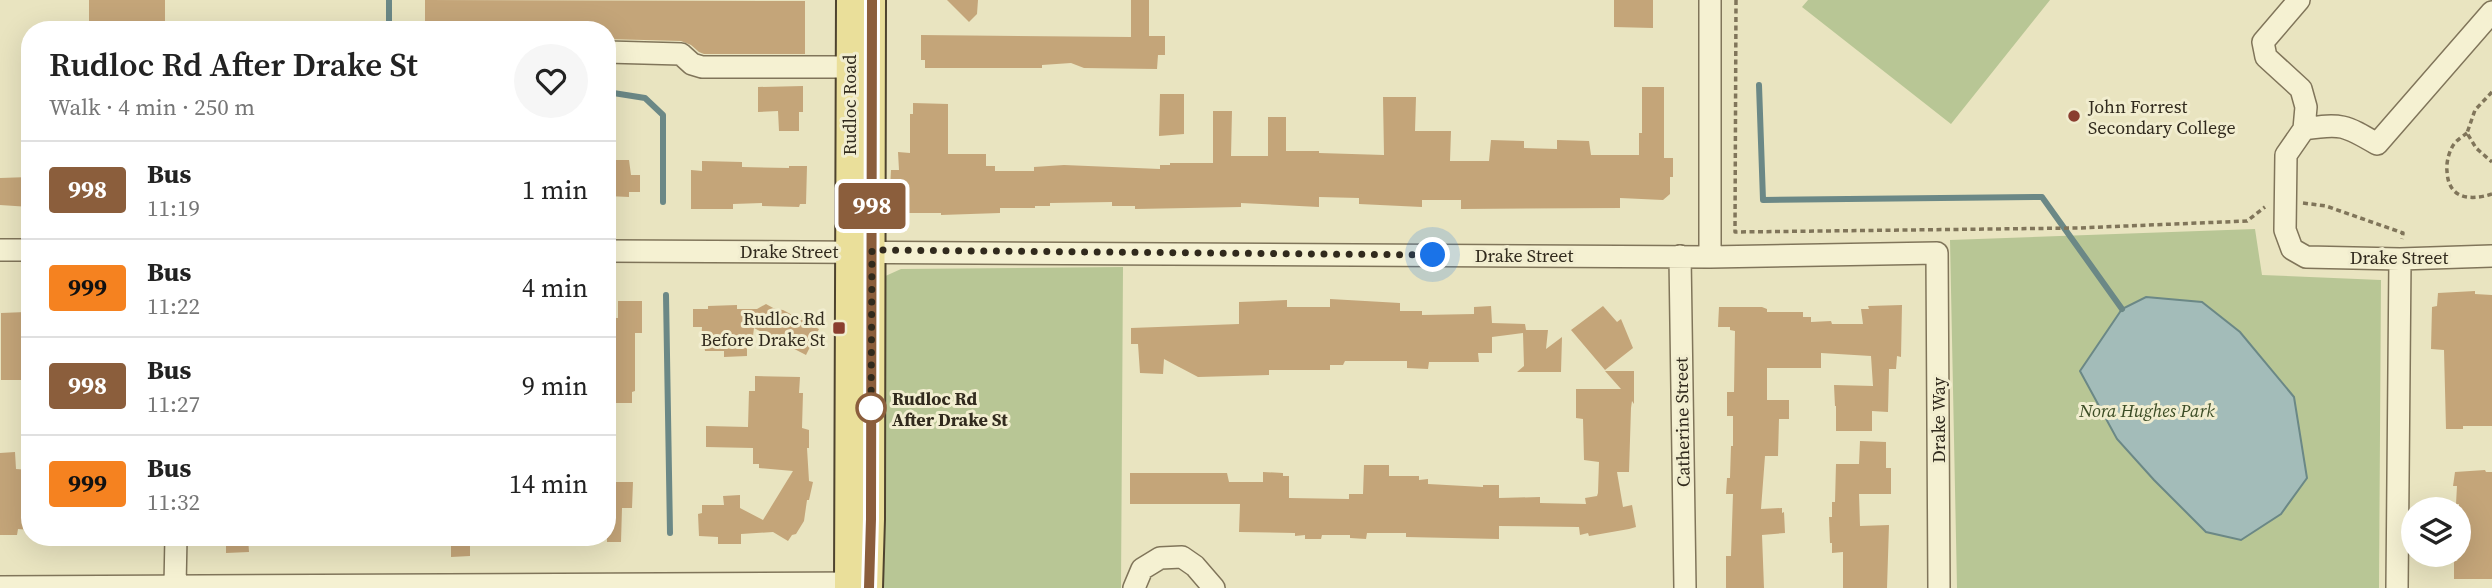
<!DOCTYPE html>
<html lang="en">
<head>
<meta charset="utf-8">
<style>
  body { margin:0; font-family:"Source Serif 4",serif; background:#f6f6f6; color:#222; height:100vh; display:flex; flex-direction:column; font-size:26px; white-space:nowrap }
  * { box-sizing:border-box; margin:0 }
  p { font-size:23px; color:#767676 }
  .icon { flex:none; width:38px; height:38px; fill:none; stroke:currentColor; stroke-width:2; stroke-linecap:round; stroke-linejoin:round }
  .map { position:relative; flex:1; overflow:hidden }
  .sheet { position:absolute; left:21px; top:21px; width:595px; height:525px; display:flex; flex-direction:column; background:#fff; border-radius:28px; box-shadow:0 7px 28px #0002 }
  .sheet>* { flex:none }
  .badge { padding:0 14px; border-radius:5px; font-size:24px; line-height:46px }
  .fabs { position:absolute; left:2401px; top:497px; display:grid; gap:14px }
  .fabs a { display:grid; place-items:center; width:70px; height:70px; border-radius:50%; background:#fff; box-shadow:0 7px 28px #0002; font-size:35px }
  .you { position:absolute; width:35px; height:35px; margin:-18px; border:5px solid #fff; border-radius:50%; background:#1a73e8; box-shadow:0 0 0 10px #1a73e833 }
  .map>.badge { position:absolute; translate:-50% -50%; box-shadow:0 0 0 4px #fff }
  .round { display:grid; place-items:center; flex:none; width:74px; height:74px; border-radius:37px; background:#f6f6f6 }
  .summary { display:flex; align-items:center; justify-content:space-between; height:119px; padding:0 28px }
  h1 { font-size:33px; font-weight:600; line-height:52px }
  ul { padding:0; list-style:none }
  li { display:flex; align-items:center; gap:21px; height:98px; padding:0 28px; border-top:2px solid #e0e0e0 }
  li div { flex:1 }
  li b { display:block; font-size:26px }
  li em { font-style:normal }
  li .badge { min-width:77px; font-weight:700; text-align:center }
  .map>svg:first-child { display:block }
</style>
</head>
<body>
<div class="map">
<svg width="2492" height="588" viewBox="0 0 2492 588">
  <rect width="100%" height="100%" fill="#e9e4c0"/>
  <path fill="#b8c695" d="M 1808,0 L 2050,0 L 1951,124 L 1802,7 Z
    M 2255,229 L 2262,275 L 2381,280 L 2379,588 L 1957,588 L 1950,240 Z
    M 1123,267 L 1121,588 L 875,588 L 881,278 L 901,269 Z"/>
  <path fill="#a3bcb9" stroke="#6b8886" stroke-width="2" d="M 2146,297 L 2202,302 L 2240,332 L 2294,397 L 2307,478 L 2281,514 L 2241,540 L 2206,532 L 2154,480 L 2117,439 L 2080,371 L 2122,309 Z"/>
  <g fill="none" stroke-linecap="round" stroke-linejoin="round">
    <path stroke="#6b8886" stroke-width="6" d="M 389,0 L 389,30
      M 1759,85 L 1763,200 L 2042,197 L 2122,309
      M 607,92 L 645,98 L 663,115 L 663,202
      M 666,295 L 670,533"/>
  </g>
  <path fill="#c4a579" d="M 89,0 L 165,0 L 165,30 L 89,30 Z
    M 425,0 L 805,1 L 805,54 L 704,54 L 699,52 L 691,45 L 681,41 L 607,39 L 607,30 L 425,30 Z
    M 947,0 L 978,0 L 977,14 L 969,22 Z
    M 1131,0 L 1149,0 L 1149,36 L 1165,36 L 1165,55 L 1158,55 L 1157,69 L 1084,68 L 1071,63 L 1042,65 L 1042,68 L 925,68 L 925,60 L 921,60 L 921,35 L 1131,37 Z
    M 1614,0 L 1653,0 L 1653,28 L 1614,27 Z
    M 803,86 L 803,112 L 799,112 L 799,131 L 779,131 L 778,111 L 758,112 L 758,87 Z
    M 1642,87 L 1664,87 L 1664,158 L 1673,158 L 1673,177 L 1670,177 L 1670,194 L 1663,200 L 1620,198 L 1620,208 L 1461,209 L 1461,200 L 1422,200 L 1422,207 L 1359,204 L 1359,198 L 1319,197 L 1319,207 L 1241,203 L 1241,207 L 1135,209 L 1135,206 L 1112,206 L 1112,202 L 1050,203 L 1050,206 L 1035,206 L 1035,208 L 1000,208 L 1000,213 L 941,215 L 941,213 L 903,213 L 903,210 L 891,210 L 889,208 L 891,170 L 899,170 L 898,152 L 910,153 L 910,114 L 913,114 L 913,103 L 948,104 L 948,154 L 986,154 L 986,166 L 995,166 L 995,171 L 1034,171 L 1034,167 L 1064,165 L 1160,169 L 1160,165 L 1170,165 L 1170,163 L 1213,163 L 1213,111 L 1232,111 L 1231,156 L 1268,156 L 1268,117 L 1286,117 L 1286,151 L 1319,151 L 1319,153 L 1384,155 L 1383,97 L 1416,97 L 1415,131 L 1451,131 L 1450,161 L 1489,161 L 1491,140 L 1524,141 L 1524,148 L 1557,149 L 1557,140 L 1589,141 L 1591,155 L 1639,155 L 1639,133 L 1642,133 Z
    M 1160,94 L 1184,94 L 1184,134 L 1159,136 Z
    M 607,160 L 629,160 L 631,175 L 640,175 L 640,192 L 629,192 L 629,197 L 607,196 Z
    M 702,161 L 742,162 L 742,167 L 789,168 L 789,166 L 807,166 L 806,204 L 800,204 L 799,207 L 762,206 L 762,203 L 733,204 L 733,209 L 691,209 L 691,170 L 702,171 Z
    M 30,177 L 30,207 L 0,205 L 0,178 Z
    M 2475,291 L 2475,294 L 2492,295 L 2492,426 L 2463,426 L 2463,429 L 2446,429 L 2444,350 L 2431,349 L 2432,307 L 2437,306 L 2438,293 Z
    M 1330,299 L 1400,303 L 1400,311 L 1422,311 L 1422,315 L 1474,314 L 1474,307 L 1491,306 L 1492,323 L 1525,324 L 1526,330 L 1548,330 L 1546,349 L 1562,337 L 1561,372 L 1517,372 L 1524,366 L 1523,333 L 1492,337 L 1492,353 L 1478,353 L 1479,362 L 1429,362 L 1428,369 L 1407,368 L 1407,361 L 1345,361 L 1343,365 L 1330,365 L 1330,370 L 1269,370 L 1269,375 L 1198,377 L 1164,359 L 1163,374 L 1140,373 L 1138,344 L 1131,344 L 1131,328 L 1239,324 L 1239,302 L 1287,300 L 1287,307 L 1330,307 Z
    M 618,301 L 642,301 L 642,333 L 635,333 L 635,391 L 632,392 L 632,403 L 607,403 L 607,318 L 618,318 Z
    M 766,304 L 775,309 L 783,310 L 819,329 L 806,355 L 754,328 L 753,336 L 747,336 L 747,356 L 724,357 L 724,351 L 705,351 L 704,343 L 701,343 L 702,327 L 693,327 L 693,309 L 708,309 L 708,306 L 737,305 L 737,309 L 757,309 Z
    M 1902,305 L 1901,357 L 1897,356 L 1896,369 L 1889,369 L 1888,412 L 1872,411 L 1872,431 L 1836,431 L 1836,406 L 1835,406 L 1834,385 L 1873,386 L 1871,356 L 1821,353 L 1821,368 L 1767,368 L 1767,400 L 1789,400 L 1789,419 L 1779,419 L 1778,456 L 1765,456 L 1761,509 L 1782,508 L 1782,513 L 1784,512 L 1785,533 L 1762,535 L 1764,588 L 1726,588 L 1726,556 L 1731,556 L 1733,494 L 1726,494 L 1727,478 L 1730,478 L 1731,446 L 1733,446 L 1733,416 L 1727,416 L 1727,392 L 1734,392 L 1735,331 L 1730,330 L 1730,327 L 1718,327 L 1719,307 L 1762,307 L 1767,309 L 1767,312 L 1803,312 L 1803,317 L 1811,317 L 1811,322 L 1831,321 L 1832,324 L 1863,324 L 1861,309 L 1869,309 L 1868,306 Z
    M 1603,306 L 1617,322 L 1621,319 L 1633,348 L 1605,370 L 1571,330 Z
    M 26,312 L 26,332 L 23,332 L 24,380 L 1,380 L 1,313 Z
    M 1605,371 L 1634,371 L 1634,404 L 1632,401 L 1631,408 L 1629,472 L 1617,472 L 1623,507 L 1632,505 L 1636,527 L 1629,529 L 1589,536 L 1588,533 L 1580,535 L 1579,527 L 1499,526 L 1499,539 L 1406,537 L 1406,533 L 1367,533 L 1366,539 L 1350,538 L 1350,535 L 1322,535 L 1321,539 L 1305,539 L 1305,535 L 1295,536 L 1295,533 L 1239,532 L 1240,504 L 1130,504 L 1130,473 L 1227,473 L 1229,482 L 1263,482 L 1263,472 L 1283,473 L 1283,476 L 1289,476 L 1289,498 L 1349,499 L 1349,494 L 1363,494 L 1364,465 L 1389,465 L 1389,476 L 1419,476 L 1419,480 L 1428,479 L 1428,484 L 1483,487 L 1483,485 L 1499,485 L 1499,498 L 1540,497 L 1540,503 L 1586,504 L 1585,498 L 1597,496 L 1598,493 L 1599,462 L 1584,460 L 1583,419 L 1576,418 L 1576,389 L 1621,389 Z
    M 755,376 L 800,377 L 799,393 L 803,393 L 802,428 L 809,430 L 809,448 L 807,448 L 809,481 L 813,482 L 809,500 L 807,500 L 804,521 L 796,534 L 792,535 L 788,541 L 773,532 L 741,534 L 741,544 L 718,544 L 718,537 L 699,536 L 698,514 L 702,513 L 702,505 L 724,505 L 723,496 L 740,495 L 740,508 L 763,520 L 793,471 L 759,468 L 759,464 L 753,464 L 753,448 L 706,447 L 706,426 L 748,427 L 749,391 L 755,391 Z
    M 1860,441 L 1886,442 L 1886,468 L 1891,468 L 1891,494 L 1859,494 L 1860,526 L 1889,525 L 1887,588 L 1843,588 L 1843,552 L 1832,553 L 1832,543 L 1830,543 L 1829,517 L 1832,517 L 1832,502 L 1835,502 L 1836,464 L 1859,464 Z
    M 15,452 L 16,469 L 30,470 L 30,530 L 18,529 L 17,535 L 0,535 L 0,453 Z
    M 2485,470 L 2486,472 L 2492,472 L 2492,579 L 2454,579 L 2454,561 L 2457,561 L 2459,555 L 2459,504 L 2456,504 L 2457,486 L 2453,486 L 2455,472 Z
    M 607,482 L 633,482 L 632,508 L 622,508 L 621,542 L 607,542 Z
    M 226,537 L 248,537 L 249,552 L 226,553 Z
    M 451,537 L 470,537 L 470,556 L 451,557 Z"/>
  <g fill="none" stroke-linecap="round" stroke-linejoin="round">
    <defs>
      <path id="minor" d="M 2299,0 L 2263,42 L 2266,57 L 2301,89 L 2306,107 L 2304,129 L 2286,155 L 2285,230 L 2292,249 L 2306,257 L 2400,259 L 2492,256
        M 607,52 L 681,54 L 692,64 L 702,67 L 849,67
        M 2304,129 C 2341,123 2345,125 2377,144 L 2492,12
        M 0,250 L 30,250
        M 607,251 L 1710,257 L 1937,253 L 1939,588
        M 1680,256 L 1685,588
        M 1710,257 L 1710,0
        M 175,586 L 176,537
        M 0,587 L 862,583
        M 1134,588 L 1142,569 L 1160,558 L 1182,557 L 1195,566 L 1214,588
        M 2397,588 L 2400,259"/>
      <path id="major" d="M 848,588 L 850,0
        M 869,588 L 871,519 L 872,0"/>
    </defs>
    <use href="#minor" stroke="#80755a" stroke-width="24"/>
    <use href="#major" stroke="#4e432e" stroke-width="30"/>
    <path stroke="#80755a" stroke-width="3.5" stroke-dasharray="5 3.5" stroke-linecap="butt" d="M 1736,0 L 1735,232 L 2078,228 L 2247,221 L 2265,207
      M 2492,92 L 2475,110 L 2467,133 L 2476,148 L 2492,162
      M 2467,133 C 2463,136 2457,140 2454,144 C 2449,151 2446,163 2447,171 C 2448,199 2470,201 2492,194
      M 2303,203 L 2326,206 L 2403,233 L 2402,239"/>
    <use href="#minor" stroke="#f5f1d2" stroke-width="21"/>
    <use href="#major" stroke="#eadf9a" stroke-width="26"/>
  </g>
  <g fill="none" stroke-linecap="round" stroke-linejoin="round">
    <defs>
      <path id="line" d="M 869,588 L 871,519 L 872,0"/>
    </defs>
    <use href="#line" stroke="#fff" stroke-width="16"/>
    <use href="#line" stroke="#8b5e3c" stroke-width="10"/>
    <path stroke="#312a1d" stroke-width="7" stroke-dasharray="0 12.6" d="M 871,408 L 871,418 L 872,250 L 1433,255"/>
  </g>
  <g fill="#8a3e2f" stroke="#f1edcf" stroke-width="2.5">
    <circle cx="2074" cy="116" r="7"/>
    <rect x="832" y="321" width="14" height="14" rx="3.5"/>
  </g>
  <circle fill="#fff" stroke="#8b5e3c" stroke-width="3.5" cx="871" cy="408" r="14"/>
  <g text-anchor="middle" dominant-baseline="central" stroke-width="6" stroke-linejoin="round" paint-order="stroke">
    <g font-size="18" fill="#312a1d" stroke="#f1edcf">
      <text transform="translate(849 105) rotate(-90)">Rudloc Road</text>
      <text x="789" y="251">Drake Street</text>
      <text x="1524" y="255">Drake Street</text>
      <text x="2399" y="257">Drake Street</text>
      <text transform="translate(1938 420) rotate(-90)">Drake Way</text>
      <text transform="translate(1682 422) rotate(-91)">Catherine Street</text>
    </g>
    <g font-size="18" fill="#312a1d" stroke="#f1edcf" text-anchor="start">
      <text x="2088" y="106">John Forrest<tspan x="2088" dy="21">Secondary College</tspan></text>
      <text x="825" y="318" text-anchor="end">Rudloc Rd<tspan x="825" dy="21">Before Drake St</tspan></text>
    </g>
    <g font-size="18" font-weight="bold" fill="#312a1d" stroke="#f1edcf" text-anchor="start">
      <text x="892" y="398">Rudloc Rd<tspan x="892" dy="21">After Drake St</tspan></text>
    </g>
    <g font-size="18" font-style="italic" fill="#3b4c25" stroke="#f1edcf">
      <text x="2147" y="410">Nora Hughes Park</text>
    </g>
  </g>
</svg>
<div class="fabs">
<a><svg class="icon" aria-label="layers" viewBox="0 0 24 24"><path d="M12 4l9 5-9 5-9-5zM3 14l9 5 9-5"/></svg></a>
</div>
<div class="you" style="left:1433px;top:255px"></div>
<b class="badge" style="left:872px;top:206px;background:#8b5e3c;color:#fff">998</b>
<section class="sheet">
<div class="summary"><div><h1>Rudloc Rd After Drake St</h1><p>Walk · 4 min · 250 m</p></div><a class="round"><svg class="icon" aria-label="heart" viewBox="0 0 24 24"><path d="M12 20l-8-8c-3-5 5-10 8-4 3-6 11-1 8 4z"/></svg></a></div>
<ul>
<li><span class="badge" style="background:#8b5e3c;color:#fff">998</span><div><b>Bus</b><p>11:19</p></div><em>1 min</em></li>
<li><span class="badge" style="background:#f58220;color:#111">999</span><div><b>Bus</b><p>11:22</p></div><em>4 min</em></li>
<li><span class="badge" style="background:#8b5e3c;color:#fff">998</span><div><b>Bus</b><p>11:27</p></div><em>9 min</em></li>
<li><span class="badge" style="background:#f58220;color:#111">999</span><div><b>Bus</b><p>11:32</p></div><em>14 min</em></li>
</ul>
</section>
</div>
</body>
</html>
